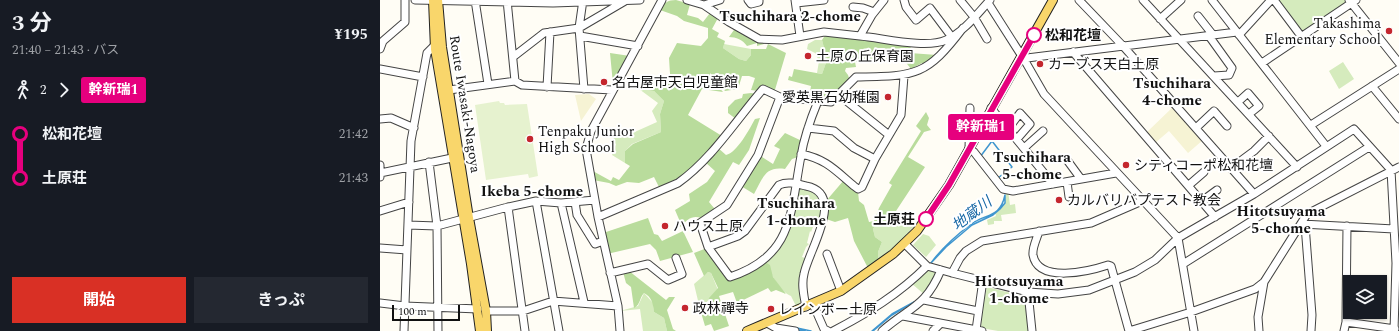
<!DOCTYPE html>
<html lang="ja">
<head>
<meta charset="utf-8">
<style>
  body { margin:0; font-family:Spectral,"Noto Sans JP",serif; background:#242831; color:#f1f3f6; height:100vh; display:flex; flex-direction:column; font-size:15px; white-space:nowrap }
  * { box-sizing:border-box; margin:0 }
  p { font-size:13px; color:#9ea1a6 }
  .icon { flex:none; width:22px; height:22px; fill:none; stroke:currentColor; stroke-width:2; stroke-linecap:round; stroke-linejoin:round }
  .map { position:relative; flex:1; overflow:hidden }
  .sheet { display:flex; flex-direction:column; background:#171b24; width:380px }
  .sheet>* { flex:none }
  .badge { padding:0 8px; border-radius:3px; font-size:14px; line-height:26px }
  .controls { position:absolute; left:963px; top:275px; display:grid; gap:8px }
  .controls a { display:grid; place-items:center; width:44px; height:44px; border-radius:0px; background:#171b24; box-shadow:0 1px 3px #0004; font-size:20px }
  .scale { position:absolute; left:12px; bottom:10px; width:68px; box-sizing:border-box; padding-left:4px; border:2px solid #111; border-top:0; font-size:11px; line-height:14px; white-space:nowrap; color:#111; -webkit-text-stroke:3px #fff; paint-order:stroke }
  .map>.badge { position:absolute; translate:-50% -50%; box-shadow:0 0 0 2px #fff }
  .legs { display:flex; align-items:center; gap:6px; height:44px; padding:0 12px; font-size:13px }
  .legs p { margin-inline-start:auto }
  .overview { display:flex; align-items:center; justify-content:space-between; height:68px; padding:0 12px }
  h1 { font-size:22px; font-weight:700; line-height:30px }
  .action { display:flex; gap:8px; margin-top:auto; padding:8px 12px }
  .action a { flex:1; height:46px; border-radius:0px; background:#d93025; color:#fff; font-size:16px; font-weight:700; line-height:46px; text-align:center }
  .action a+a { background:#242831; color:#f1f3f6 }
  ul { padding:0 12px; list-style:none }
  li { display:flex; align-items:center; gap:14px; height:44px; font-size:15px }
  li i { display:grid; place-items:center; width:6px; height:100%; margin:0 5px; background:currentColor }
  li i::after { content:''; width:10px; height:10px; margin:-5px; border:3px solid; border-radius:50%; background:#171b24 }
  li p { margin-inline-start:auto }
  li:first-child i { background:linear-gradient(#0000 50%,currentColor 0) }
  li:last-child i { background:linear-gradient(currentColor 50%,#0000 0) }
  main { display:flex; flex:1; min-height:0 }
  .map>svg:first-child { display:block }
</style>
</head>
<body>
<main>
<section class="sheet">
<div class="overview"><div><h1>3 分</h1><p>21:40 – 21:43 · バス</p></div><b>¥195</b></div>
<div class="legs"><svg class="icon" aria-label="walk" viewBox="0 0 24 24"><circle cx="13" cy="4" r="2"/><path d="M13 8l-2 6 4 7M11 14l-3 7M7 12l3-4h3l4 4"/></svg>2<svg class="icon" aria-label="forward" viewBox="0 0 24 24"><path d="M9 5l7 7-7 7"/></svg><b class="badge" style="background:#e6007e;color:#fff">幹新瑞1</b></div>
<ul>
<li><i style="color:#e6007e"></i><b>松和花壇</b><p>21:42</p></li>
<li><i style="color:#e6007e"></i><b>土原荘</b><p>21:43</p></li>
</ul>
<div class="action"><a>開始</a><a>きっぷ</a></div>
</section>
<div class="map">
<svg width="1019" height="331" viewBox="0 0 1019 331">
  <rect width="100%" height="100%" fill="#fffdf5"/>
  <path fill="#f6f3d4" d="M 209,94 L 216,99 L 201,121 L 195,95 Z
    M 794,106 L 823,140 L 808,153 L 789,131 L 775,143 L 766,133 Z"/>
  <path fill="#d5ebbd" d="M 897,0 L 965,0 L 966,2 L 966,4 L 924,33 L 921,32 Z
    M 435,40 L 442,40 L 447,60 L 442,74 L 437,73 L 439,61 L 435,53 L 427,49 L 428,44 Z
    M 344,44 L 371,49 L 371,55 L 366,61 L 359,59 L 343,48 Z
    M 963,62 L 974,79 L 959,89 L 949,71 Z
    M 259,89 L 274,91 L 284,101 L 280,114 L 281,132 L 252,144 L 245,151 L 245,163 L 232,155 L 236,144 L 232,142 L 238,129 L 244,128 L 248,135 L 277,122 L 272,111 L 278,103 Z
    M 420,186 L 434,191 L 443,202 L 439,220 L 436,219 L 431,232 L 430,231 L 427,243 L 429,244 L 426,247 L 422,257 L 425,258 L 420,281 L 421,303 L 416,306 L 411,296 C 400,292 390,272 385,262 L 395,253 Z
    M 626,191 L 628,191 L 630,205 L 635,204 L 636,213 L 621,215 L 622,221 L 614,221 L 614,224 L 608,225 L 607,220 L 616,216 L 615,213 L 625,203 Z
    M 516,211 L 535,225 L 519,243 L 498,260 L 498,252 L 502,242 L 495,237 L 493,229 L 497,223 Z
    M 543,234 L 549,236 L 556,245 L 546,257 L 533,245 Z
    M 547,269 L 556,271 L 557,274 L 545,295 L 531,283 Z
    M 328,272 L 331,273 L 338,290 L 320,309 L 314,284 Z
    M 607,287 L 647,297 L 649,331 L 618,331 L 601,328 L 602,309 Z
    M 264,293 L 273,303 L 274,312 L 284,318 L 287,331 L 263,331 L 260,309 L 240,311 L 258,306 Z"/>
  <path fill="#b9dc9c" d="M 296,0 L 310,4 L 307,15 L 318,18 L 323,22 L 330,13 L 338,18 L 332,29 L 339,33 L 337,37 L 345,41 L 343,48 L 359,59 L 366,61 L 371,55 L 371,49 L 386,49 L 388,44 L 406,53 L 394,93 L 371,90 L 375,78 L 369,76 L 362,76 L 358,89 L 345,91 L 330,73 L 330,77 L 343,92 L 322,89 L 308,115 L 342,136 L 306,175 L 280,189 L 274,177 L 259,183 L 247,182 L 236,186 L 229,183 L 213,180 L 211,170 L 231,181 L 233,177 L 239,180 L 250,166 L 245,163 L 245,151 L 253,144 L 281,132 L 280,114 L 284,101 L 274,91 L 259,89 L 260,85 L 281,83 L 290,74 L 289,58 L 297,43 L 321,46 L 328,38 L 328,28 L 304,21 L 297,16 L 280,10 C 283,3 288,0 296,0 Z
    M 356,27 L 384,43 L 384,44 L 377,46 L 377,43 L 367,46 C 363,40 356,37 349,37 Z
    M 446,34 L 531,44 L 530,53 L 557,55 L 545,66 L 542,63 L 531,69 L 524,60 L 475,62 L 476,67 L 466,68 L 465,71 L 468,75 L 470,81 L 450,100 L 429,98 L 431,86 L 408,80 L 409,76 L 412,77 L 414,69 L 442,74 L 447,60 L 442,40 Z
    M 230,53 L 250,56 L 233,84 Z
    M 371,93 L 377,94 L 356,119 L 348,113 L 348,107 L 355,100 L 362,98 L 363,94 Z
    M 546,112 L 549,118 L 547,125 L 551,130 L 544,132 L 528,157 L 545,167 L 516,211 L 497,223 L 493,229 L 495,237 L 502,242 L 498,252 L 498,260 L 488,268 L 474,241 L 468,218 L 455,222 L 446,219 L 448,207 L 446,201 L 464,180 L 478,192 L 479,201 L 484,205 L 489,222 L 494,221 L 499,208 L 512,185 L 509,183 L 541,131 L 536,126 Z
    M 380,118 L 369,150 L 359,165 L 353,162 L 329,202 L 334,208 L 334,210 L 321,218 C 313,215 306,219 302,227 L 299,226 L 301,224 L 295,210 L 310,201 L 309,194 L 327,182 L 335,171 L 325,162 L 337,147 L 346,155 C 357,153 370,128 375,119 Z
    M 405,133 L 422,141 L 418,157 L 412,159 L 405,169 C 385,166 383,178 374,194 L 361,186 L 379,155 L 393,164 L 400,149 L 394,146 Z
    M 268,218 L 274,234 L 278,235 L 282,241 L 303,231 L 313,252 L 280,261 L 276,250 L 270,244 L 227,254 L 223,233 Z
    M 327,248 L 349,279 L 372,271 L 385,262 L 390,265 L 393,277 L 406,294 L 396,290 L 391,292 L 388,288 L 357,303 L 353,292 L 339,296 L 349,326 L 334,331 L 331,324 L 325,326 L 320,309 L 328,302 L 329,298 L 338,288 L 331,273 L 328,272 L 324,276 L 314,253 Z
    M 249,271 L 286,300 L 289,297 L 295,297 L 287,310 L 293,329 L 296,331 L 287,331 L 284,318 L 274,312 C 273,304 272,297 264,293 C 259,298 261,304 254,308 L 251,287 L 246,283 L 243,272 Z"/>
  <path fill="#e6f2cf" d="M 119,101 L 120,103 L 124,103 L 125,105 L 147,104 L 158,176 L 149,178 L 148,174 L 106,180 L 95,105 Z"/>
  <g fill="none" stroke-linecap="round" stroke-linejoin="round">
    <path stroke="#3f96cf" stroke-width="1.5" d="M 618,134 L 612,141 L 632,167 L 618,178
      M 600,157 L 612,141
      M 625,195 L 625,203 L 620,209 L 613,215 L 592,225 L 566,247 L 551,263 C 561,249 578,234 591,224 C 607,213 620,218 625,195 Z
      M 417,328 L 431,331
      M 418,330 L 425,331
      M 492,331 L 512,314 L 534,302 L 512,315 L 493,331"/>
    <defs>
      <path id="minor" d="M 35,0 L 173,3 L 260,0
        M 95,0 L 108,84
        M 127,0 L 135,81
        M 203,0 L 199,28 L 204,89
        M 307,0 L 324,5 L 349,22 L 379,39 L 402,40 L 444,32 L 480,36
        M 368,0 L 371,4 L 379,2 L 379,0
        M 415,0 L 420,36
        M 504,0 L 492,15 L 480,36 C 503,38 546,49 566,40 C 584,32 597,14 610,0
        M 524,0 L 526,7 L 536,20 L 550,8 L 571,36
        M 580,0 L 594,17 L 607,39
        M 699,0 L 743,46 L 874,194
        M 763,0 L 917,167
        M 832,0 L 946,146
        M 894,0 L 921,36
        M 969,0 L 1019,63
        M 416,3 L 444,0
        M 608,3 L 645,61 L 664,94 L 798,238 L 814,331
        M 324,5 L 340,0
        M 473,7 L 483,8 L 494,12
        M 818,16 L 833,35
        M 780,19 L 801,0
        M 859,35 L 891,0
        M 200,36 L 258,46
        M 829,36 L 852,68 L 849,75 L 834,76
        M 0,49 L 3,41 L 25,22 L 25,0
        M 693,52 L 835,217
        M 641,55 L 647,58 L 857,32
        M 133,57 L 164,33 L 199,28 L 245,1
        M 882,63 L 976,0
        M 0,69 L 43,77
        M 992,86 L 1019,119
        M 167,87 L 170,32
        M 69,90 L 135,81 L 142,85 L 232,90
        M 459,95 L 509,135
        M 400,97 L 378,155 L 347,205 L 320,223 L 328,247 L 350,277 C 414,256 410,213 421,156 C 424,137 431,118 438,101
        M 858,102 L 868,93 L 879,106 L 869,114
        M 590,108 L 589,148 L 594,152 L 623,189 L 633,191 L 736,173
        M 611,108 L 673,184
        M 0,119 L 11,118 L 34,128
        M 931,125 L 1019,69
        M 428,128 L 454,131 L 474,148 L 495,159
        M 816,128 L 834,111 L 847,126
        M 628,129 L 640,113 L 650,124 L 637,139
        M 644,148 L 663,131
        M 421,154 C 446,159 455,170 474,186 L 478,189 L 482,187 L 495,159 L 521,115 L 524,76
        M 687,160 L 701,179
        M 49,162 L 57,226 L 58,331
        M 0,165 L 0,177
        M 851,168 L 874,151 L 889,136
        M 0,173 L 72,158
        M 687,182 L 689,197
        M 809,185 L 824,172
        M 156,201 L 179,331
        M 822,201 L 837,190
        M 195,202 L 197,215 L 215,244 L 223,241
        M 181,203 L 204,302
        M 128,207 L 145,331
        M 0,211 L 29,202
        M 218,217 L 298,183 C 332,159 356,120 383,89 L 400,97 L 451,102 L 476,77 C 535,76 546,77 583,28
        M 922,224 L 1014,229
        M 28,225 L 57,226 L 128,207 L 156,201 L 181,203 L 215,200
        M 925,225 L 932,315 L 931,331
        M 659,231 C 657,239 652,247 653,255 C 658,284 710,271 728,265 L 731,266 L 749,331
        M 525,244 L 547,266 L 572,273 L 648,292 L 678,294 L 709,290 L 755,272 L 775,260 L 798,238 L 874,194 L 974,129 L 1011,170 L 1016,263 L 1014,331
        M 328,247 L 358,236 L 365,231 L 399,185 C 408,181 417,184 426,186 C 467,194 428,251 424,274 C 421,285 424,296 426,307
        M 0,248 L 27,250
        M 447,254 L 461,291
        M 803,264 L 989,147
        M 230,273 L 268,264 L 288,280 L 302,274 L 296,258
        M 572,273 L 580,258 L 586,251 L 602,241 L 711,223 L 762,201
        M 648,292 L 652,331
        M 544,300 L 598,311
        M 0,303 L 25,306 L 98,309
        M 433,304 L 444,329 L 448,331
        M 106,311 L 143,311 L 173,301 L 238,306
        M 523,316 L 602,331
        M 966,322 L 1015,329
        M 387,323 L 396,328 L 415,331
        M 596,330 L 603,280
        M 24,331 L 31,141 L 47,53 L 55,45
        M 240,331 L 238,306 L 218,217 L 206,149 L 211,131 L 282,0
        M 453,331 C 488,313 519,294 547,266
        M 502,331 C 529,307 545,308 561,270
        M 553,331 L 560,324
        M 749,331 L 811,312 L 875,289 L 884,282 L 927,214 L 1019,167
        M 879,331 L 878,317 L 884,282
        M 964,331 L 966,322 L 967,226"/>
      <path id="major" d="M 53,0 L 55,49 L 91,264 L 100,331
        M 58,0 L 62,47 L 89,218 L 106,311 L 107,331
        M 367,331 L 461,291 L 513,254 L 537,231 L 569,185 L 673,0"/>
    </defs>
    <use href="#minor" stroke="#444" stroke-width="9"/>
    <use href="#major" stroke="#222" stroke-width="10"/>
    <use href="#minor" stroke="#fff" stroke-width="7"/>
    <use href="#major" stroke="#f9d66b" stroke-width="8"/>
  </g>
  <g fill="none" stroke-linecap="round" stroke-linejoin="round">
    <defs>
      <path id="line-1" d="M 546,219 L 569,185 L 654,35"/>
    </defs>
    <use href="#line-1" stroke="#fff" stroke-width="9"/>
    <use href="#line-1" stroke="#e6007e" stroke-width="6"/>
  </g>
  <g fill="#c4262e" stroke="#fff" stroke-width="1.5">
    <circle cx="1009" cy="31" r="4"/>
    <circle cx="428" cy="56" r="4"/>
    <circle cx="660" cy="64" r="4"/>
    <circle cx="224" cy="82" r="4"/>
    <circle cx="508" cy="97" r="4"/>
    <circle cx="150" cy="139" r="4"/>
    <circle cx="746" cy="165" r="4"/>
    <circle cx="679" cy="200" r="4"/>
    <circle cx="285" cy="226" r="4"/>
    <circle cx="305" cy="308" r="4"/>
    <circle cx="391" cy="309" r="4"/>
  </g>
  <g fill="#fff" stroke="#e6007e" stroke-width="2">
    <circle cx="654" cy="35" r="7"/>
    <circle cx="546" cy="219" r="7"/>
  </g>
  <g text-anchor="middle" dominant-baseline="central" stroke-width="4" stroke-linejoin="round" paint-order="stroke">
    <g font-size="14" fill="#111" stroke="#fff" text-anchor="start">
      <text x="1001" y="23" text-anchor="end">Takashima<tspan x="1001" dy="16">Elementary School</tspan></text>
      <text x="436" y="56">土原の丘保育園</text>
      <text x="668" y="64">カーブス天白土原</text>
      <text x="232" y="82">名古屋市天白児童館</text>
      <text x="500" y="97" text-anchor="end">愛英黒石幼稚園</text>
      <text x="158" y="131">Tenpaku Junior<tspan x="158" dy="16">High School</tspan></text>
      <text x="754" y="165">シティコーポ松和花壇</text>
      <text x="687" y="200">カルバリバプテスト教会</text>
      <text x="293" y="226">ハウス土原</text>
      <text x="313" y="308">政林禪寺</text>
      <text x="399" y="309">レインボー土原</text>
    </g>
    <g font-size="14" font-weight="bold" fill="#111" stroke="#fff" text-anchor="start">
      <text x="665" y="35">松和花壇</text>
      <text x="535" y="219" text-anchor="end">土原荘</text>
    </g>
    <g font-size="14" fill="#111" stroke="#fff">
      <text transform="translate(85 104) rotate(81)">Route Iwasaki-Nagoya</text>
    </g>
    <g font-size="15" font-weight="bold" fill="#111" stroke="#fff">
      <text x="410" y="16">Tsuchihara 2-chome</text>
      <text x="792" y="83">Tsuchihara<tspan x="792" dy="17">4-chome</tspan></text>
      <text x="652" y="157">Tsuchihara<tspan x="652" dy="17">5-chome</tspan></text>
      <text x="152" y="191">Ikeba 5-chome</text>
      <text x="416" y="203">Tsuchihara<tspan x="416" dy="17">1-chome</tspan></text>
      <text x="901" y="211">Hitotsuyama<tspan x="901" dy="17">5-chome</tspan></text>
      <text x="639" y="281">Hitotsuyama<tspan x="639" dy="17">1-chome</tspan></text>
    </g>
    <g font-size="15" font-style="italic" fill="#1768a6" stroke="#fff">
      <text transform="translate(592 214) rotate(-37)">地蔵川</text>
    </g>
  </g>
</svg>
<div class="controls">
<a><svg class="icon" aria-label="layers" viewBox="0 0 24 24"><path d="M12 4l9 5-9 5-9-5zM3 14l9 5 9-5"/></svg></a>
</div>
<div class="scale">100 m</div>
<b class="badge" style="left:601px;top:127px;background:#e6007e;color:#fff">幹新瑞1</b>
</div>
</main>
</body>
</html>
